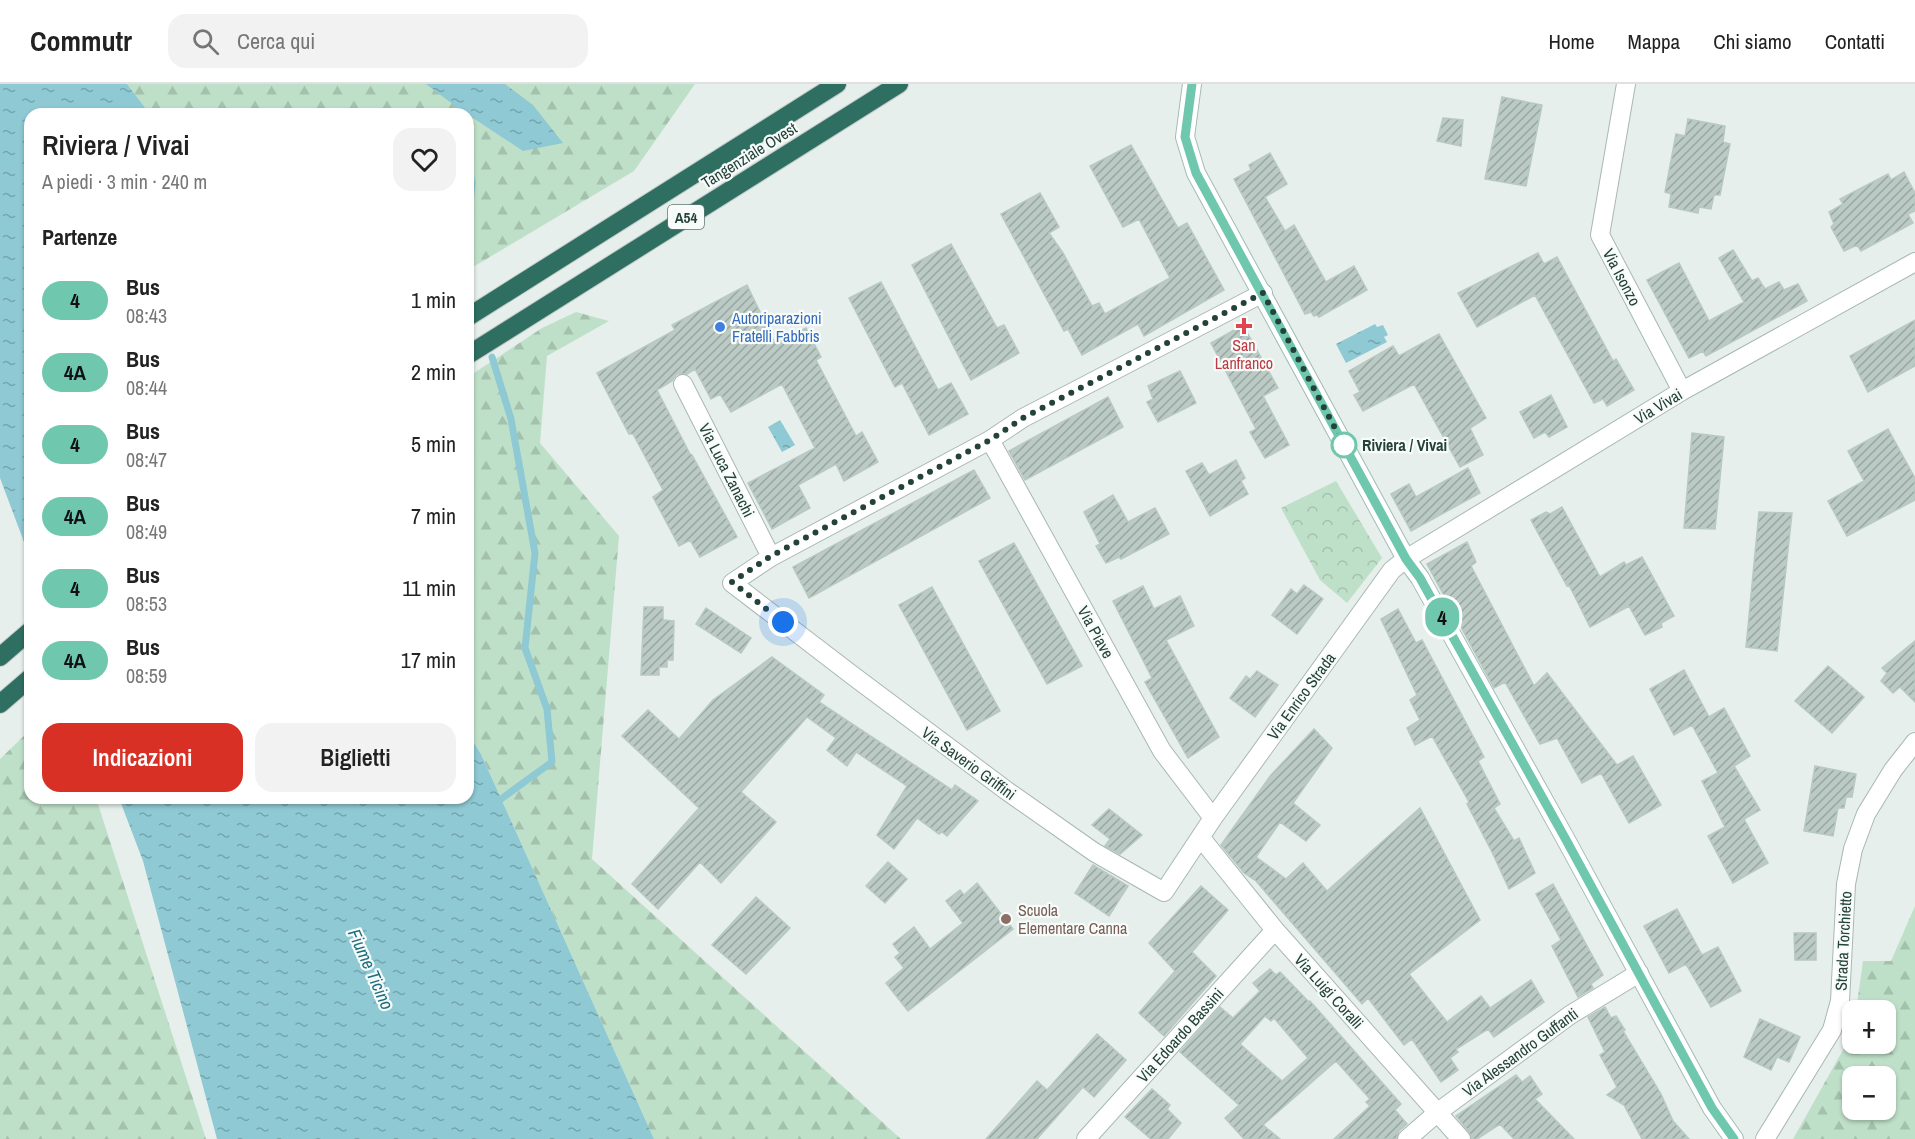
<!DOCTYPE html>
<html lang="it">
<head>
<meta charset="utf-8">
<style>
  body { margin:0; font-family:"Archivo Narrow",sans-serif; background:#f2f2f2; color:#222; height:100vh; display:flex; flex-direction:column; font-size:22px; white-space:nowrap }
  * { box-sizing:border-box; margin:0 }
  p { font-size:20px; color:#767676 }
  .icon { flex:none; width:33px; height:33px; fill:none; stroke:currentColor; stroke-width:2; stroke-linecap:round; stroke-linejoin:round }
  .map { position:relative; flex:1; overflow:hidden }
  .panel { position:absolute; left:24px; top:24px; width:450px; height:696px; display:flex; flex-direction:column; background:#fff; border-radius:18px; box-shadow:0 2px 4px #0004 }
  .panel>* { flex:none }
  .badge { padding:0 12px; border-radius:20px; font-size:21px; line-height:39px }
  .controls { position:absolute; left:1842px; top:916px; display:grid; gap:12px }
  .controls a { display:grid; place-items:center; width:54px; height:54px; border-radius:12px; background:#fff; box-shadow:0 2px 4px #0004; font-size:30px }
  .you { position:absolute; width:30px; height:30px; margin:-15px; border:4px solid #fff; border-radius:50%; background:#1a73e8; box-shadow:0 0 0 9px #1a73e833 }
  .map>.badge { position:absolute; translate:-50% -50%; box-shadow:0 0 0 3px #fff }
  h2 { padding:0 18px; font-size:22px; line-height:54px }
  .round { display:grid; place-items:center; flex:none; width:63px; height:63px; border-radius:18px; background:#f2f2f2 }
  .headline { display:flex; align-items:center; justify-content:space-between; height:102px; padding:0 18px }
  h1 { font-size:28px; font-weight:600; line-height:45px }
  .action { display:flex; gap:12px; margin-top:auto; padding:12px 18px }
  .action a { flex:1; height:69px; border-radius:18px; background:#d93025; color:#fff; font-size:24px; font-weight:600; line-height:69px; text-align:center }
  .action a+a { background:#f2f2f2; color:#222 }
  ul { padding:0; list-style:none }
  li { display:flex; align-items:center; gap:18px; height:72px; padding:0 18px }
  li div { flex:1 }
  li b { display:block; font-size:22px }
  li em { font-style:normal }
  li .badge { min-width:66px; font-weight:700; text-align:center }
  header { display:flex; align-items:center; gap:36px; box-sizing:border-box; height:84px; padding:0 30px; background:#fff; border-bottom:2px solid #e0e0e0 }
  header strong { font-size:28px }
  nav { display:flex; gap:33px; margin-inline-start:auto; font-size:21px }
  .search { width:420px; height:54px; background:#f2f2f2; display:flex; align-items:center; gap:15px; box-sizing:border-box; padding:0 21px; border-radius:18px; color:#767676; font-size:22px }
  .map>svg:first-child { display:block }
</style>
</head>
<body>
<header>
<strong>Commutr</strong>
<div class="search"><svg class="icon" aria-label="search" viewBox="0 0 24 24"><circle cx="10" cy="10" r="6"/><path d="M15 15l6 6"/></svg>Cerca qui</div>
<nav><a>Home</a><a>Mappa</a><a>Chi siamo</a><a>Contatti</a></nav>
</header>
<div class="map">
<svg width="1915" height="1055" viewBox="0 0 1915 1055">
  <defs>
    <pattern id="forest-firs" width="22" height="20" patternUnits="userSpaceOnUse" patternTransform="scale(1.5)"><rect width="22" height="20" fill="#bfe0c8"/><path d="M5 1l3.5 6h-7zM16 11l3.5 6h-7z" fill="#a4c1ad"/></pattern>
    <pattern id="park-crowns" width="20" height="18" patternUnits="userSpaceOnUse" patternTransform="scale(1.5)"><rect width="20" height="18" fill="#bfe0c8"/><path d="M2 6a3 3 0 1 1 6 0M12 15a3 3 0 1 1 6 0" fill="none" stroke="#a4c1ad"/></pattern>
    <pattern id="water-ripples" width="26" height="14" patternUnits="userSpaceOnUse" patternTransform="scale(1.5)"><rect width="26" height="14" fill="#8ec9d4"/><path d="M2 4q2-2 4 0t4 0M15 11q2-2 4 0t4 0" fill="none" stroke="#74a5ad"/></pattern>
    <pattern id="building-hatch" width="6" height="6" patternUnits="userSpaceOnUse" patternTransform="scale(1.5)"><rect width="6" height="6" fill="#bbcac4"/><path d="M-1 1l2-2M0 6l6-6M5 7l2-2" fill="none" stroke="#98a6a0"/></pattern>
  </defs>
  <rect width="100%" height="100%" fill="#e6efeb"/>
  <path fill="url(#forest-firs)" fill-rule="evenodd" d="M 127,0 L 695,0 L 634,87 L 468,186 L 468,30 L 150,30 Z
    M 576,228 L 609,237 L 547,272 L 540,359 L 619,452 L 592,775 L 901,1055 L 654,1055 L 481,670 L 468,649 L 468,293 L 542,244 Z
    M 30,646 L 30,714 L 96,714 L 206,1055 L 0,1055 L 0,675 Z
    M 1915,822 L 1915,1055 L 1793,1055 L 1852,950 L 1852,960 L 1886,960 L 1886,927 L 1856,927 L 1863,877 L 1891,877 ZM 1852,993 L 1886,993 L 1886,1026 L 1852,1026 Z"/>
  <path fill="url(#park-crowns)" d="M 1336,397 L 1382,474 L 1347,519 L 1320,496 L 1281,424 Z"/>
  <path fill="url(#water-ripples)" d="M 0,0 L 127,0 L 150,30 L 30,30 L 30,474 L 0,394 Z
    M 426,0 L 505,0 L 533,21 L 563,59 L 523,67 L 458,24 Z
    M 1375,240 L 1377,243 L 1383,241 L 1388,251 L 1384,253 L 1387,258 L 1346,279 L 1336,260 Z
    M 780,336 L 795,361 L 782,368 L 768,343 Z
    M 468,649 L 481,670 L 654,1055 L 217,1055 L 143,777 L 119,714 L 468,714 Z"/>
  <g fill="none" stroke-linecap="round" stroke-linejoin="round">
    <path stroke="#8ec9d4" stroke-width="7" d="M 458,24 L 459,30
      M 468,79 L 472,100 L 468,140
      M 468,200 L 469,204
      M 492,273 L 511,335 L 535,469 L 525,564 L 547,625 L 552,678 L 501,715"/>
  </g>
  <path fill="url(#building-hatch)" stroke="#b8c9c2" stroke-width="1.5" fill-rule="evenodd" d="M 1502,13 L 1542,21 L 1526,102 L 1485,95 Z
    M 1443,34 L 1463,36 L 1461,62 L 1437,57 Z
    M 1688,35 L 1725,42 L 1723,58 L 1730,60 L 1720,111 L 1714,111 L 1711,125 L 1699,123 L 1698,129 L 1669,123 L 1671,110 L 1665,108 L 1676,50 L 1685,52 Z
    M 1131,61 L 1178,144 L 1187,139 L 1224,206 L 1144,252 L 1138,240 L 1082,271 L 1068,245 L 1064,247 L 1001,130 L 1040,109 L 1059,143 L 1049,149 L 1063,169 L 1092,222 L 1099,219 L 1105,230 L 1170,194 L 1139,135 L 1123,143 L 1090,82 Z
    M 1270,69 L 1287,100 L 1265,113 L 1285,147 L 1294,141 L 1326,198 L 1354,182 L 1367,206 L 1319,233 L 1317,231 L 1314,232 L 1311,228 L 1305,230 L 1234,95 L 1251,86 L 1249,81 Z
    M 1904,88 L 1915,109 L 1915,127 L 1908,130 L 1913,139 L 1861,167 L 1857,161 L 1844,167 L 1831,143 L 1834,140 L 1829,128 L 1843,120 L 1840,115 L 1888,90 L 1891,96 Z
    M 951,160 L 997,244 L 1004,241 L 1019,269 L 971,296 L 912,181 Z
    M 1733,166 L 1752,197 L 1758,194 L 1765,205 L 1779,198 L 1784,206 L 1798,200 L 1807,217 L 1706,272 L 1703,267 L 1689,274 L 1647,196 L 1679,179 L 1709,237 L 1744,218 L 1719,174 Z
    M 1538,169 L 1544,180 L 1557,173 L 1613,277 L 1616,275 L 1634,306 L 1607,322 L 1603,315 L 1594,319 L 1535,211 L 1477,243 L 1458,209 Z
    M 881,198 L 938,306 L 951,299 L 968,330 L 929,351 L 902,299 L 895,303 L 849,214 Z
    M 747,201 L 775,259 L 806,244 L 821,273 L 816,276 L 856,352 L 862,348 L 878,378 L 844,397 L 836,380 L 798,401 L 810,424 L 772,445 L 748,399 L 815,364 L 782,300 L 731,328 L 720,310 L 711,315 L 695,285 L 687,290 L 677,290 L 672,297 L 657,306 L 690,370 L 692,371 L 737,453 L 700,473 L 690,456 L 679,462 L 653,413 L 663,406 L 633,350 L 629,350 L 597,289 L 675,246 L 672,241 Z
    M 1915,236 L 1915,282 L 1868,308 L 1850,272 Z
    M 1243,241 L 1278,304 L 1263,312 L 1289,361 L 1265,374 L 1250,348 L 1256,345 L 1211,259 Z
    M 1439,250 L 1486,334 L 1470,344 L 1483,371 L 1460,383 L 1414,300 L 1363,327 L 1354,311 L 1360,308 L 1349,287 L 1393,262 L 1399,272 Z
    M 1180,287 L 1196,319 L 1158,338 L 1147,318 L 1153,315 L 1148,302 Z
    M 1551,311 L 1567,343 L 1549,353 L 1545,348 L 1534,354 L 1520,328 Z
    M 1108,313 L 1123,343 L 1025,396 L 1009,367 Z
    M 1888,345 L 1915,394 L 1915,416 L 1847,452 L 1828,417 L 1864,397 L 1848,367 Z
    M 1692,349 L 1724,353 L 1715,445 L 1684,444 Z
    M 1236,376 L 1245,394 L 1241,397 L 1248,410 L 1210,432 L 1186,387 L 1202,379 L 1209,391 Z
    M 1468,384 L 1480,409 L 1411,447 L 1391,410 L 1409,400 L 1416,413 Z
    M 974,386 L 990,414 L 809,514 L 793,483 Z
    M 1113,411 L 1128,438 L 1155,424 L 1169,450 L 1121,475 L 1119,473 L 1106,479 L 1096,462 L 1100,460 L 1084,428 Z
    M 1562,423 L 1600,493 L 1624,478 L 1626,481 L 1642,473 L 1674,532 L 1661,539 L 1662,543 L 1645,551 L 1629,522 L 1590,543 L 1569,501 L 1567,502 L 1531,436 L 1546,428 L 1550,430 Z
    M 1759,428 L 1792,429 L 1777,567 L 1746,563 Z
    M 1467,458 L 1476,478 L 1471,482 L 1534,602 L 1547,589 L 1617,681 L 1633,672 L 1661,721 L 1629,739 L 1601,689 L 1582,699 L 1557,654 L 1540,660 L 1505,598 L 1494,604 L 1427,480 Z
    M 1014,459 L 1082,582 L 1047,600 L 979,477 Z
    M 1304,501 L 1323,515 L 1297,550 L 1272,531 L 1291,505 L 1297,510 Z
    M 1143,502 L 1154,525 L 1180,512 L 1194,542 L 1166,556 L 1219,653 L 1188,674 L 1145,598 L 1152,594 L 1113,517 Z
    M 932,503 L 1000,627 L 967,646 L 899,521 Z
    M 644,523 L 663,523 L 663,536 L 674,537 L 673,576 L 667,576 L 667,583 L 659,583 L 659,591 L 641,591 Z
    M 706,524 L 751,554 L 741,569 L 696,540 Z
    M 1398,525 L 1416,559 L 1422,556 L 1484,673 L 1478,677 L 1500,720 L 1494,724 L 1514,757 L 1519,754 L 1535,789 L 1509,805 L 1492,768 L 1467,720 L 1469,718 L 1432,652 L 1415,661 L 1407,644 L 1420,636 L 1410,616 L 1417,611 L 1381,535 Z
    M 1915,557 L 1915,618 L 1900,603 L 1893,609 L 1881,597 L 1887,589 L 1882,584 Z
    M 772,573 L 824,611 L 819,618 L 952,706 L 955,701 L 978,717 L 947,752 L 942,748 L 939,750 L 917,734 L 894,765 L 877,751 L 907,702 L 856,668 L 847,682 L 827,666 L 836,654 L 807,633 L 741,708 L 776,738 L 721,799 L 700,778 L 658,825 L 632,800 L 699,724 L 622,652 L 648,626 L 679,655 L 713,616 Z
    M 1828,582 L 1864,613 L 1832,649 L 1795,617 Z
    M 1684,586 L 1709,633 L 1724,624 L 1750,672 L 1734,682 L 1760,726 L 1744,735 L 1768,779 L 1733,799 L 1708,752 L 1725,743 L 1702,697 L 1718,689 L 1692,641 L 1674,651 L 1650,605 Z
    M 1257,587 L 1278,601 L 1255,633 L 1230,614 L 1246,592 L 1250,595 Z
    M 1314,645 L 1332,664 L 1293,719 L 1320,741 L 1306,757 L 1280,738 L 1256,773 L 1286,795 L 1303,779 L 1327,807 L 1420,724 L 1480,836 L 1409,890 L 1447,938 L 1481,912 L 1490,924 L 1531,896 L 1544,918 L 1494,953 L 1488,945 L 1456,965 L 1458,968 L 1450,974 L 1458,986 L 1441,998 L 1412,955 L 1404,961 L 1368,914 L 1362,920 L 1256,797 L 1244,789 L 1221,761 L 1271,691 Z
    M 1815,682 L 1856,690 L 1852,713 L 1846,713 L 1844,724 L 1838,724 L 1833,752 L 1804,747 Z
    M 1109,725 L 1142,751 L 1120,770 L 1105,762 L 1110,755 L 1092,741 Z
    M 888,778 L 907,795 L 885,819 L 866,802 Z
    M 1093,781 L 1128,802 L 1109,832 L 1075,809 Z
    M 977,799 L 1013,845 L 908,927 L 886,899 L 904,884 L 895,873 L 900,869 L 893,860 L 914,843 L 930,865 L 963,839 L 946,817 L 960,806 L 964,811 Z
    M 1553,800 L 1603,891 L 1591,900 L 1593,904 L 1578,913 L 1552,862 L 1561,856 L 1536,810 Z
    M 1201,802 L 1228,826 L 1192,868 L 1216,892 L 1164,952 L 1139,929 L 1175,887 L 1149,859 Z
    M 756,813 L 790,844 L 746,890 L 712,861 Z
    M 1677,825 L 1702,871 L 1718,863 L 1741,907 L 1711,923 L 1686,880 L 1669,889 L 1644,842 Z
    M 1794,849 L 1816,849 L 1816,876 L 1795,876 Z
    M 1270,885 L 1276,891 L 1280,888 L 1309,918 L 1310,917 L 1401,1020 L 1395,1026 L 1407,1040 L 1399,1047 L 1396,1055 L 1334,1055 L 1370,1022 L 1366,1018 L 1370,1015 L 1336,977 L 1263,1041 L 1280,1055 L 1244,1055 L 1225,1034 L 1239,1021 L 1180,968 L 1220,923 L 1233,934 L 1260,907 L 1253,899 ZM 1265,932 L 1271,937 L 1274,934 L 1308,974 L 1282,997 L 1240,960 Z
    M 1605,923 L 1611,934 L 1616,932 L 1625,946 L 1623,947 L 1661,1010 L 1673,1037 L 1689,1055 L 1642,1055 L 1624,1021 L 1607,1011 L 1617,1003 L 1600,971 L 1605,968 L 1588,933 Z
    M 1760,935 L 1800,953 L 1789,978 L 1777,973 L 1771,986 L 1744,973 Z
    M 1097,950 L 1126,976 L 1094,1013 L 1083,1003 L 1037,1055 L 986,1055 L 1037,997 L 1047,1006 Z
    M 1516,991 L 1522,998 L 1530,992 L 1542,1010 L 1535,1015 L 1574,1055 L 1514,1055 L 1500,1040 L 1477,1055 L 1472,1055 L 1469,1048 L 1456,1032 Z
    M 1152,1005 L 1170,1021 L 1167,1025 L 1181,1039 L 1168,1055 L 1151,1055 L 1125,1033 Z"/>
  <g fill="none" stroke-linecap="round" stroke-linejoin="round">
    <defs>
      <path id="street" d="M 1626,0 L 1600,151 L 1682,307
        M 1263,209 L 1023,334 L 990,356 L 771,473 L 732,499 L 852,591 L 1007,707 L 1094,768 L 1164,808 L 1213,734 L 1392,486 L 1406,475 L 1682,307 L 1915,178
        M 683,300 L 771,473
        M 990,356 L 1162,667 L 1213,734
        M 1201,754 L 1275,846 L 1461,1055
        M 1086,1055 L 1275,846
        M 1407,1055 L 1438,1028 L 1570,931 L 1639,889
        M 1765,1055 L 1832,946 L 1840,917 L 1846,800 L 1853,765 L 1866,730 L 1893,686 L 1915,658"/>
      <path id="secondary" d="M 1192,0 L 1185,53 L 1196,89 L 1406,475 L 1420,494 L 1565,754 L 1712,1024 L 1734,1055"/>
      <path id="highway" d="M 468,233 L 837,0
        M 468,271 L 899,0
        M 0,573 L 30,547
        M 0,620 L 30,594"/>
    </defs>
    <use href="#street" stroke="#a8b8b2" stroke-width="20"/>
    <use href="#secondary" stroke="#a4bbb3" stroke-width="20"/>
    <use href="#highway" stroke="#c2cac8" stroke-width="20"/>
    <use href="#street" stroke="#fff" stroke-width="18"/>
    <use href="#secondary" stroke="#fff" stroke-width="18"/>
    <use href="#highway" stroke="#2f6f62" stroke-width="18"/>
  </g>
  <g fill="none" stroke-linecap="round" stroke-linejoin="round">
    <defs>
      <path id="line" d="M 1192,0 L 1185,53 L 1196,89 L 1406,475 L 1420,494 L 1565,754 L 1712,1024 L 1734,1055"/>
    </defs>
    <use href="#line" stroke="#fff" stroke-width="14"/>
    <use href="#line" stroke="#6fc7ae" stroke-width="9"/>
    <path stroke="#24423a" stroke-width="6" stroke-dasharray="0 10.8" d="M 783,538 L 732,498 L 771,472 L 990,356 L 1023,334 L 1263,209 L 1344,361"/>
  </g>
  <path fill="#e0444e" stroke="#f7fbf9" stroke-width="2" d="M1241 233h6v6h6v6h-6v6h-6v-6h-6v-6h6z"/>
  <circle fill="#3f7fe0" stroke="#f7fbf9" stroke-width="2" cx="720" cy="243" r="6"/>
  <circle fill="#fff" stroke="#6fc7ae" stroke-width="3" cx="1344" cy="361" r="12"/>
  <circle fill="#8d6e63" stroke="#f7fbf9" stroke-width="2" cx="1006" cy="835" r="6"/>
  <g text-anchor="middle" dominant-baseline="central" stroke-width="4.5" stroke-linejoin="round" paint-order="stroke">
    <rect fill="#f7fbf9" stroke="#637a73" stroke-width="1.5" x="668" y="121" width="36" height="24" rx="4.5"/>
    <g font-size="15" font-weight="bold" fill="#24423a">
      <text x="686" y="133">A54</text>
    </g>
    <g font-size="16" fill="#24423a" stroke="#f7fbf9">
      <text transform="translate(749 71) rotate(-32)">Tangenziale Ovest</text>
      <text transform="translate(1622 193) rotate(62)">Via Isonzo</text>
      <text transform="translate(1658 322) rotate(-31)">Via Vivai</text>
      <text transform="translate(727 386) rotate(63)">Via Luca Zanachi</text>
      <text transform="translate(1096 548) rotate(61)">Via Piave</text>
      <text transform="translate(1301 612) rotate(-54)">Via Enrico Strada</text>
      <text transform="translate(969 679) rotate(36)">Via Saverio Griffini</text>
      <text transform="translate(1843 857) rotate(-87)">Strada Torchietto</text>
      <text transform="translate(1329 907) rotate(48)">Via Luigi Coralli</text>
      <text transform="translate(1180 951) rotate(-48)">Via Edoardo Bassini</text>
      <text transform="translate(1520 968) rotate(-36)">Via Alessandro Guffanti</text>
    </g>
    <g font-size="16" fill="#366cbe" stroke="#f7fbf9" text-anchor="start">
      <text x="732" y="234">Autoriparazioni<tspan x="732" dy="18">Fratelli Fabbris</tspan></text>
    </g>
    <g font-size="16" fill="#be3a42" stroke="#f7fbf9">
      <text x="1244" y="261">San<tspan x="1244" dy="18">Lanfranco</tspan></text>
    </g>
    <g font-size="16" font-weight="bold" fill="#24423a" stroke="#f7fbf9" text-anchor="start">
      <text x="1362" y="361">Riviera / Vivai</text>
    </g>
    <g font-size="16" fill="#785e54" stroke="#f7fbf9" text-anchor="start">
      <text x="1018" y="826">Scuola<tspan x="1018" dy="18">Elementare Canna</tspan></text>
    </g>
    <g font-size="18" font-style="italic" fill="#1c6f80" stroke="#f7fbf9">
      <text transform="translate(371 885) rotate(66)">Fiume Ticino</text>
    </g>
  </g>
</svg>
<div class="controls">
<a>+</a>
<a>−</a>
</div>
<div class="you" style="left:783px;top:538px"></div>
<b class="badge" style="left:1442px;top:533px;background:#6fc7ae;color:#111">4</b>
<section class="panel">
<div class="headline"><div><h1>Riviera / Vivai</h1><p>A piedi · 3 min · 240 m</p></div><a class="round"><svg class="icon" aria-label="heart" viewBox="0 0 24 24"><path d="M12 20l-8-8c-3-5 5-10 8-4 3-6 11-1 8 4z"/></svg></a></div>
<h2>Partenze</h2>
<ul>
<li><span class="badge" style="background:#6fc7ae;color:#111">4</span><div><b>Bus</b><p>08:43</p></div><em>1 min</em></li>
<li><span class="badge" style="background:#6fc7ae;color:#111">4A</span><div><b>Bus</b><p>08:44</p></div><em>2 min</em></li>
<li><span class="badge" style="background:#6fc7ae;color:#111">4</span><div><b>Bus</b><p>08:47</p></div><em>5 min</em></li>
<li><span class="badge" style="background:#6fc7ae;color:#111">4A</span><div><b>Bus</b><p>08:49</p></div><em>7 min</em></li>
<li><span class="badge" style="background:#6fc7ae;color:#111">4</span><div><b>Bus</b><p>08:53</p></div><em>11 min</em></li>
<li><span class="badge" style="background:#6fc7ae;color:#111">4A</span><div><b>Bus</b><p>08:59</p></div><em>17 min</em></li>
</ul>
<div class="action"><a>Indicazioni</a><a>Biglietti</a></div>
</section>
</div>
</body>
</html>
